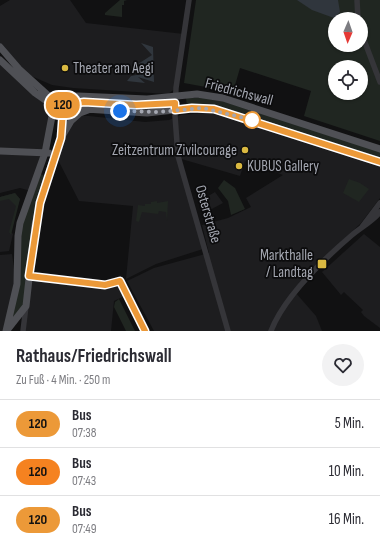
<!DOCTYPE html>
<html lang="de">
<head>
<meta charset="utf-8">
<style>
  body { margin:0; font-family:"Sofia Sans Condensed",sans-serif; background:#f2f2f3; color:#2b2b33; height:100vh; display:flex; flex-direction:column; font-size:15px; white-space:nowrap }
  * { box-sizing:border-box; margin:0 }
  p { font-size:13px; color:#7c7c81 }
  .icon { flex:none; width:22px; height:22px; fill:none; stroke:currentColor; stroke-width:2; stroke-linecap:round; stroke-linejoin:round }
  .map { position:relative; height:331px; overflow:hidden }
  .sheet { display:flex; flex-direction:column; background:#fff; flex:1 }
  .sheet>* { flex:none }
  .badge { padding:0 8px; border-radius:13px; font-size:14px; line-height:26px }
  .needle { width:26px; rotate:182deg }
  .fabs { position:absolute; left:328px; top:12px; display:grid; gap:8px }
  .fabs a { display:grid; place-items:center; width:40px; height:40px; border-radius:50%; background:#fff; box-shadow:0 1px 3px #0004; font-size:20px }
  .you { position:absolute; width:20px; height:20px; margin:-10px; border:3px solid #fff; border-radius:50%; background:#1a73e8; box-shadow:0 0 0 6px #1a73e833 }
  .map>.badge { position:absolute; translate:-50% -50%; box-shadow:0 0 0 2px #fff }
  .round { display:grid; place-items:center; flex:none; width:42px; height:42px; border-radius:21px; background:#f2f2f3 }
  .head { display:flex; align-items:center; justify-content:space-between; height:68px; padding:0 16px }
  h1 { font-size:19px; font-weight:700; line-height:30px }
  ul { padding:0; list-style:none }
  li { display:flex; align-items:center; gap:12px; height:48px; padding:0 16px; border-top:1px solid #e1e1e2 }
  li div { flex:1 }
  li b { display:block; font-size:15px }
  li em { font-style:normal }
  li .badge { min-width:44px; font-weight:700; text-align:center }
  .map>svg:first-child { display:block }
</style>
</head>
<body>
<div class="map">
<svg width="380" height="331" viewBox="0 0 380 331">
  <rect width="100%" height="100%" fill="#111112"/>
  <path fill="#1d1d1f" d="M 10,0 L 70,0 L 86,23 L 184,34 L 176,88 L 168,94 L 73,88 L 52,85 L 22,72 L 0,47 L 0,6 Z
    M 0,61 L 54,107 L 31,191 L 20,188 L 0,193 Z
    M 204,113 L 214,114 L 380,167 L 380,198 L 361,223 L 314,268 L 295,292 L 316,316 L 322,331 L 154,331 L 127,281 L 154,268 L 209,253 L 202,225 L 228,218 L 251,207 L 246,198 L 283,175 L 245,161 L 240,176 L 178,158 L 203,249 L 156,264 L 126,279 L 133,206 L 79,201 L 55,154 L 75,116 L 89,116 L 145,122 L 169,120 L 181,115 Z
    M 215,192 L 223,203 L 208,211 L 205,198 Z
    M 15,193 L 20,199 L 10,231 L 13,234 L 9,251 L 0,252 L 0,197 Z
    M 364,234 L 380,247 L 380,328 L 364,316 L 361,312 L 363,310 L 346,294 L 344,292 L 341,295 L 322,272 Z
    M 12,254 L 16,283 L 5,331 L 0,331 L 0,255 Z
    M 29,276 L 105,285 L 120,281 L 127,295 L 114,301 L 111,331 L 23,331 Z"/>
  <path fill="#202621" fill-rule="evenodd" d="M 120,0 L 127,0 L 124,1 L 124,5 L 122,5 L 122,17 L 105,15 L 105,13 Z
    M 196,0 L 380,0 L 380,141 L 304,116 L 311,91 L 240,68 L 233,92 L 184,83 ZM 335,19 L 361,19 L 361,45 L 335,45 ZM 335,67 L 361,67 L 361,93 L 335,93 Z
    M 186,98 L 207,98 L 223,101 L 380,151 L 380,159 L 220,108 L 187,106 Z
    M 76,99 L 168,100 L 169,105 L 148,108 L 77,106 Z
    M 38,173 L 46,176 L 25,305 L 8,327 L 13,313 L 19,236 Z
    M 349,179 L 360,183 L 369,189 L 359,202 L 343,193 Z
    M 224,180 L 235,188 L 245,209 L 231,215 L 228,201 L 218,188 Z
    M 15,193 L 20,199 L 11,235 L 9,232 L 16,206 L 9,199 L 0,201 L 0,197 Z
    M 157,201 L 157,203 L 168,201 L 167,221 L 166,212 L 159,211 L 158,214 L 142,212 L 139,222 L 136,221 L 138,205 L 145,206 L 145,204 L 151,204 L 151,202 Z
    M 119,299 L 135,331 L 126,331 L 114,307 L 115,302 Z"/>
  <path fill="#30363d" d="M 297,0 L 338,0 L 340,12 L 334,18 L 312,10 Z
    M 141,43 L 153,47 L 154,82 L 138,77 L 145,83 L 127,81 L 131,76 L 147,73 L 138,64 L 152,55 Z"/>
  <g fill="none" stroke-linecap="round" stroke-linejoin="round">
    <path stroke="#353539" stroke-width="5.5" d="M 189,0 L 176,88 L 175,116 L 178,156 L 228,331
      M 357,0 L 358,19
      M 361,32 L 380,82
      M 362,227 L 380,203
      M 23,331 L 26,306
      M 271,331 C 284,297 324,259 352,235 C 361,227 372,222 380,212"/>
    <path stroke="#4f5055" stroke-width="7" d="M 0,47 L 19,69 L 61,107 L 63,119 L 61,133
      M 0,60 L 35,93 L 55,107 L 147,113 L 192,108 L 208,108 L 252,120 L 380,162
      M 0,151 L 49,153
      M 8,329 L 26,306 L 35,225 L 45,184 L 61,138 L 71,121 L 80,113 L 88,110
      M 6,331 L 17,284 L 18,236 L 20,223 L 45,153 L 53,111 L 57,103 L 66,98 L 78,96 L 147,99 L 197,94 L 223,98 L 380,149"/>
  </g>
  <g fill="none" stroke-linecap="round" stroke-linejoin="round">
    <defs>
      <path id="line" d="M 145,331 L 120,281 L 105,285 L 29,276 L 40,203 L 61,138 L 63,111 L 57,103 L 64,105 L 84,102 L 136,105 L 175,103 L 175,110 L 192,108 L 214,109 L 380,162"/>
    </defs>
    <use href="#line" stroke="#fff" stroke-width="9"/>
    <use href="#line" stroke="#ec9938" stroke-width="6"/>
    <path stroke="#a4a7b1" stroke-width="4" stroke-dasharray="0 7.2" d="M 120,111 L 159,112 L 203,108 L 252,120"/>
  </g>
  <g fill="#dab941" stroke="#0c0c0d" stroke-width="1.5">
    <circle cx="65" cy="68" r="4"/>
    <circle cx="245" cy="150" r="4"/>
    <circle cx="239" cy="166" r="4"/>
    <rect x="317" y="259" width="10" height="10" rx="2"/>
  </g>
  <circle fill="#fff" stroke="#ec9938" stroke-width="2" cx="252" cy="120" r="8"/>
  <g text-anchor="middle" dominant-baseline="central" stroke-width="3.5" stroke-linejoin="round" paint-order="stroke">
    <g font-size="15" fill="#a4a7b1" stroke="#0c0c0d" text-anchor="start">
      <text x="73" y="68">Theater am Aegi</text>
      <text x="237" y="150" text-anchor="end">Zeitzentrum Zivilcourage</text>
      <text x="247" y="166">KUBUS Gallery</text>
      <text x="313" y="255" text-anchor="end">Markthalle<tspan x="313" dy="17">/ Landtag</tspan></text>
    </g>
    <g font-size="15" fill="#a4a7b1" stroke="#0c0c0d">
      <text transform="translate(239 92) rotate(15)">Friedrichswall</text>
      <text transform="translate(208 214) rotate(74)">Osterstraße</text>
    </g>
  </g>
</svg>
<div class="fabs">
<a><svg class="needle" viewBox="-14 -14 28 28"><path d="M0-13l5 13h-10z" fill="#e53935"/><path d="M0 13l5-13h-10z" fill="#7c7c81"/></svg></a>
<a><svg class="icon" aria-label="locate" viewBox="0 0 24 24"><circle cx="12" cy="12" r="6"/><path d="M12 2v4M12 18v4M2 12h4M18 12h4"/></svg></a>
</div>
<div class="you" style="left:120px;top:111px"></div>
<b class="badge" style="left:63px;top:105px;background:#ec9938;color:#111">120</b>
</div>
<section class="sheet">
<div class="head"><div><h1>Rathaus/Friedrichswall</h1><p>Zu Fuß · 4 Min. · 250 m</p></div><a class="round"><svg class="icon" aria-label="heart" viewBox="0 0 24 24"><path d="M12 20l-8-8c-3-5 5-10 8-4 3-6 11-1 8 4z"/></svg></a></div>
<ul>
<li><span class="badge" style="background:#ec9938;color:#111">120</span><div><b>Bus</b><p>07:38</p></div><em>5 Min.</em></li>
<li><span class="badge" style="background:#f58220;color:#111">120</span><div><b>Bus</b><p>07:43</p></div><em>10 Min.</em></li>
<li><span class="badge" style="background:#ec9938;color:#111">120</span><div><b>Bus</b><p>07:49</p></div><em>16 Min.</em></li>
</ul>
</section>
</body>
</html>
